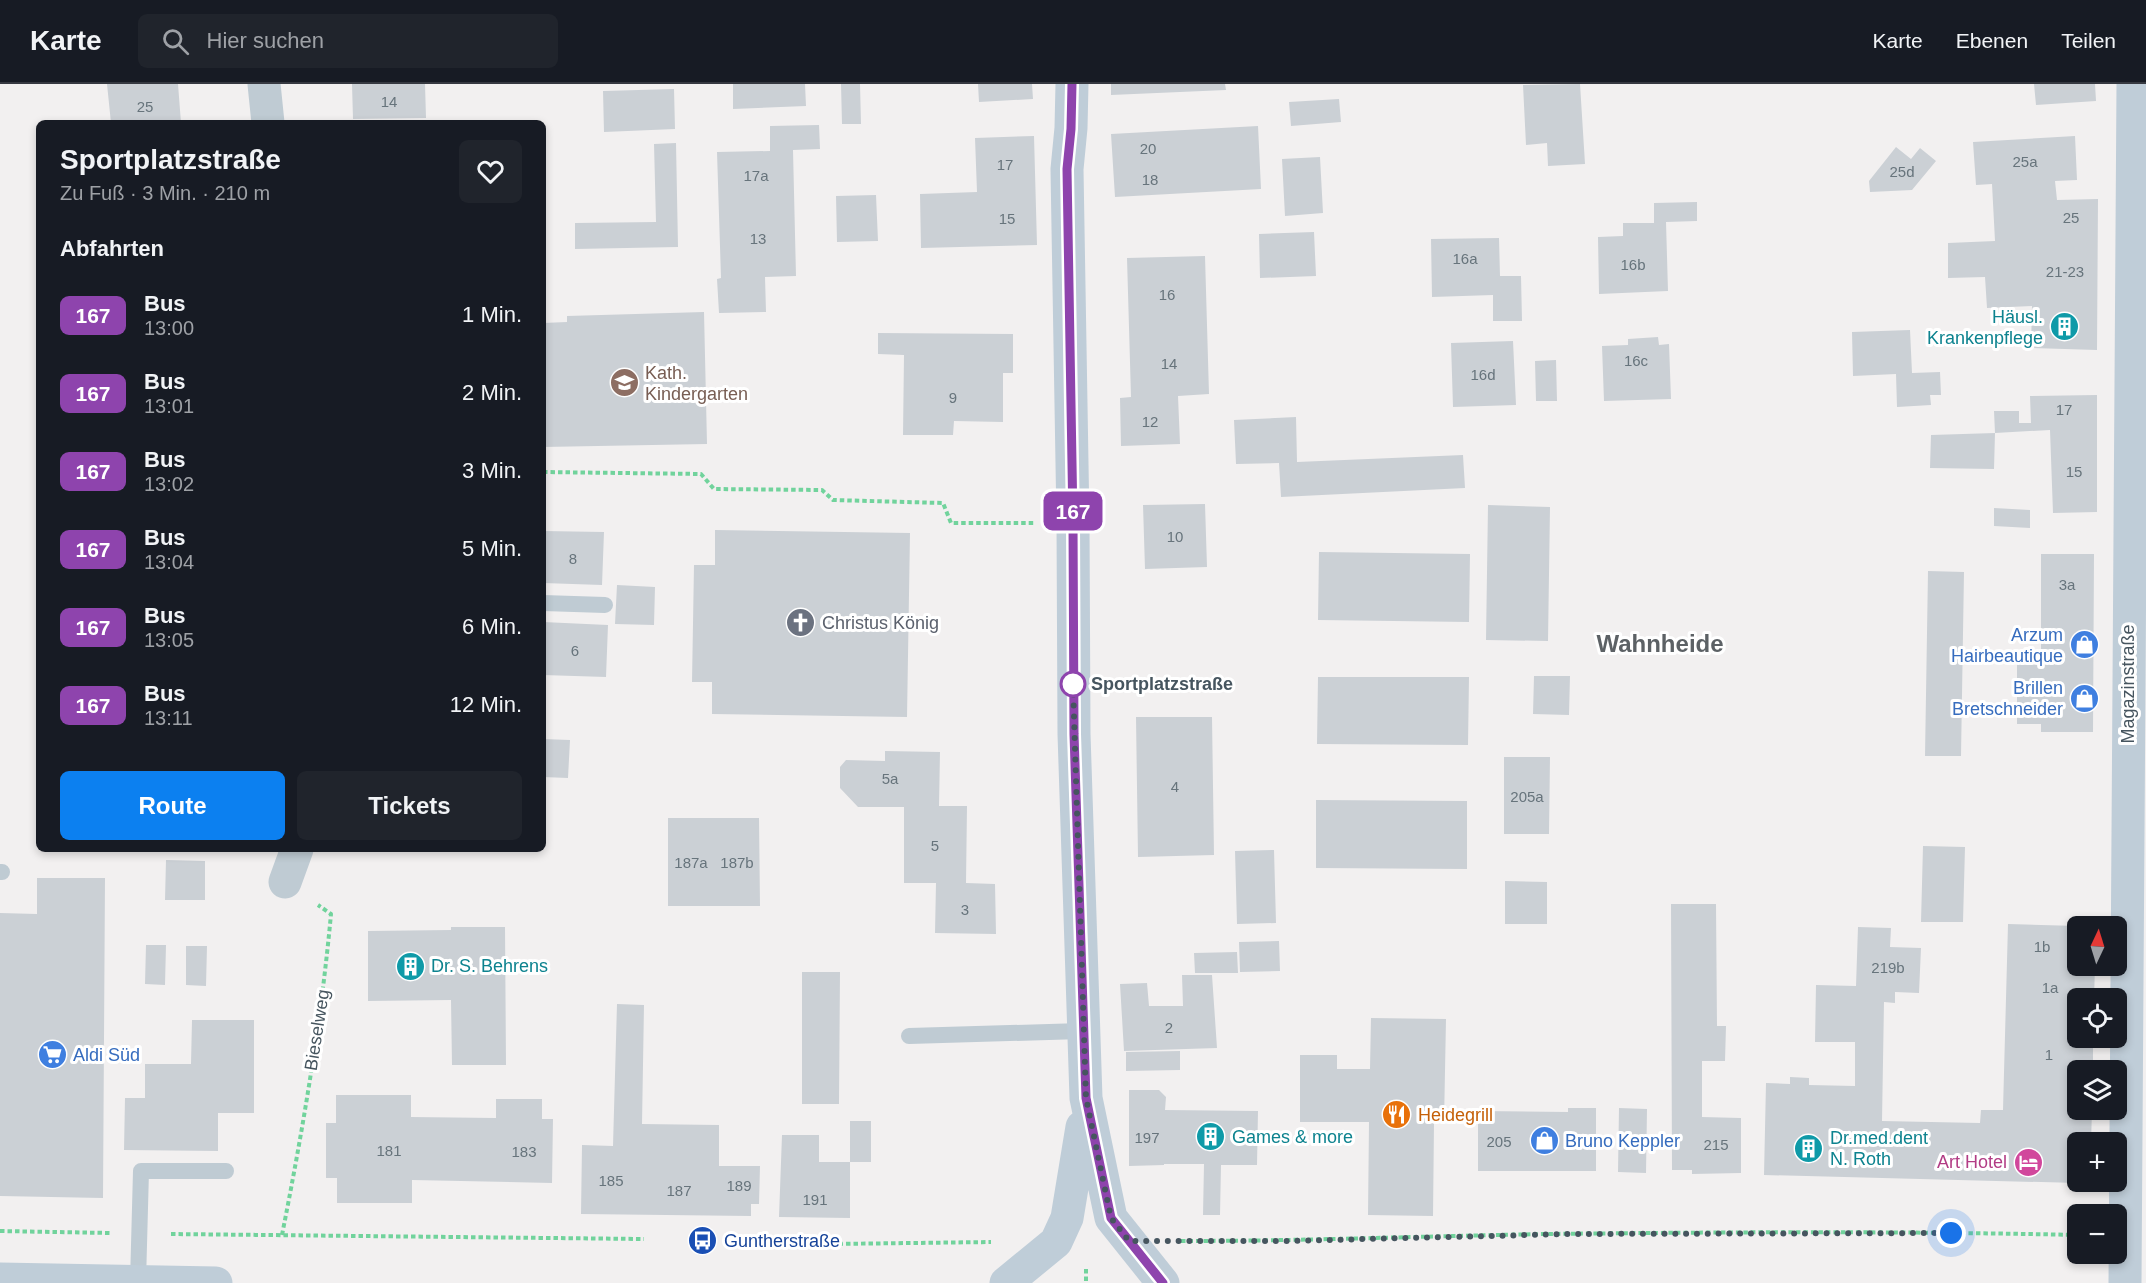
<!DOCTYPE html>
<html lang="de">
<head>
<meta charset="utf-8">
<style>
  body { margin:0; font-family:Helvetica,sans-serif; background:#20242c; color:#f1f3f6; height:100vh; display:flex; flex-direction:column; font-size:22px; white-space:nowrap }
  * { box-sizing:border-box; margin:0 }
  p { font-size:20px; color:#9ea1a6 }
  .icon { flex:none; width:33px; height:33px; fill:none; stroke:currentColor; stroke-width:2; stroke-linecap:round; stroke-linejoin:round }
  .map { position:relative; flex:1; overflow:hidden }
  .details { position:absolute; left:36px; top:36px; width:510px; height:732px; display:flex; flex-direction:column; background:#171b24; border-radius:9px; box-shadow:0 3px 9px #0003 }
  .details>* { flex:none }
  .badge { padding:0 12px; border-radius:9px; font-size:21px; line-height:39px }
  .needle { width:39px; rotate:4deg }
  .tools { position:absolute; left:2067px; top:832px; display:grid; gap:12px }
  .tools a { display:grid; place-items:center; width:60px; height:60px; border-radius:9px; background:#171b24; box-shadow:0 3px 9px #0003; font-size:30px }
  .you { position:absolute; width:30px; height:30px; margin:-15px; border:4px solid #fff; border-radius:50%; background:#1a73e8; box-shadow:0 0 0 9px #1a73e833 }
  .map>.badge { position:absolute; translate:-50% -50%; box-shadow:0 0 0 3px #fff }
  h2 { padding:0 24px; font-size:22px; line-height:54px }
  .round { display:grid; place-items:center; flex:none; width:63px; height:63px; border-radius:9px; background:#20242c }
  .overview { display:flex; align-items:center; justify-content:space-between; height:102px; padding:0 24px }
  h1 { font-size:28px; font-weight:600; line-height:45px }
  .primary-button { display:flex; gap:12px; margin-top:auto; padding:12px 24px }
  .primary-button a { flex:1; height:69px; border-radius:9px; background:#0c80f0; color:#fff; font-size:24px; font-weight:600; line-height:69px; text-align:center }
  .primary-button a+a { background:#20242c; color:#f1f3f6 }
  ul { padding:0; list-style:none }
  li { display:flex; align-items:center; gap:18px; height:78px; padding:0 24px }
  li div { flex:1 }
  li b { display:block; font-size:22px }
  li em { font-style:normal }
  li .badge { min-width:66px; font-weight:700; text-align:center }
  header { display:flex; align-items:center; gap:36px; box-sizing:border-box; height:84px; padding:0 30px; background:#171b24; border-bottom:2px solid #363941 }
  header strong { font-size:28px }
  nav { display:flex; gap:33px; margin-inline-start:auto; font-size:21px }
  .search { width:420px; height:54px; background:#20242c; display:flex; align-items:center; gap:15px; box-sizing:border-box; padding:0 21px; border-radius:9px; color:#9ea1a6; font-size:22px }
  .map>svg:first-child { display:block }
</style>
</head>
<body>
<header>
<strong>Karte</strong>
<div class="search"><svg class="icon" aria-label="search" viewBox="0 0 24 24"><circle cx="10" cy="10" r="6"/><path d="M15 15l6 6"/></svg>Hier suchen</div>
<nav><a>Karte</a><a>Ebenen</a><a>Teilen</a></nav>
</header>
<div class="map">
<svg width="2146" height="1199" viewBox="0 0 2146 1199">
  <rect width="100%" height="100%" fill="#f2f0f0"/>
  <path fill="#cbd0d5" d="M 107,0 L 178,0 L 181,39 L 111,39 Z
    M 352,0 L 425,0 L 426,34 L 353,35 Z
    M 733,0 L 805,0 L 806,22 L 733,25 Z
    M 841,0 L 860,0 L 861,40 L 842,40 Z
    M 978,0 L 1032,0 L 1033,15 L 979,18 Z
    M 1111,0 L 1225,0 L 1226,6 L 1111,11 Z
    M 1580,0 L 1585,80 L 1548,82 L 1547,59 L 1526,61 L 1523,1 Z
    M 2034,0 L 2095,0 L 2096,17 L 2036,21 Z
    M 674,5 L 675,45 L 604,48 L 603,7 Z
    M 1339,15 L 1341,38 L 1291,42 L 1289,18 Z
    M 819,41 L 820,65 L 793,66 L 796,192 L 765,193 L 766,228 L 719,229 L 717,195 L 721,194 L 717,68 L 770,67 L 770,42 Z
    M 1258,42 L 1261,105 L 1115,113 L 1111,50 Z
    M 1034,52 L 1037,161 L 921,164 L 920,110 L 977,108 L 975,54 Z
    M 2075,52 L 2077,96 L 2055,97 L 2057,116 L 2098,115 L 2097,266 L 2031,264 L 2032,222 L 1987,224 L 1985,193 L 1948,194 L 1948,159 L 1995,157 L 1992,100 L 1976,101 L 1973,58 Z
    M 676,59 L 678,163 L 575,165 L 575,139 L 656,138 L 654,60 Z
    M 1896,63 L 1911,75 L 1920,64 L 1936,77 L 1912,106 L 1870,108 L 1869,97 Z
    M 1320,73 L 1323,129 L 1285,132 L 1282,75 Z
    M 876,111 L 878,157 L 837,158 L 836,112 Z
    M 1697,118 L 1697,137 L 1666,138 L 1668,207 L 1599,210 L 1598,153 L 1623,152 L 1623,139 L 1654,139 L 1654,119 Z
    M 1314,148 L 1316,192 L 1260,194 L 1259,150 Z
    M 1499,154 L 1500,192 L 1521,192 L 1522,237 L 1493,237 L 1493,211 L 1432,213 L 1431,155 Z
    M 1205,172 L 1209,310 L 1178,312 L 1180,360 L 1121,362 L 1120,314 L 1131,313 L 1127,174 Z
    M 704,228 L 707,360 L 543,363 L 543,239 L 567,238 L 567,232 Z
    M 1910,246 L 1912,289 L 1940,288 L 1941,311 L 1930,311 L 1931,321 L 1897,323 L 1896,290 L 1853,292 L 1852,248 Z
    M 878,249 L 1013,250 L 1013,289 L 1003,289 L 1003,338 L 954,337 L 953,351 L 903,351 L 904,271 L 878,270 Z
    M 1658,253 L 1659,261 L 1669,260 L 1671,315 L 1604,317 L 1602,262 L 1628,261 L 1628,255 Z
    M 1513,257 L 1516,321 L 1453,323 L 1451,259 Z
    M 1556,276 L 1557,317 L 1536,317 L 1535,277 Z
    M 2097,311 L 2097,428 L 2053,429 L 2050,346 L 1995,349 L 1994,327 L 2019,327 L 2019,339 L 2031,339 L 2030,312 Z
    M 1296,333 L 1297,378 L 1463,371 L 1465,404 L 1281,413 L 1279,379 L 1236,380 L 1234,336 Z
    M 1995,349 L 1994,385 L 1930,384 L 1931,351 Z
    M 1205,420 L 1207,483 L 1145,485 L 1143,421 Z
    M 1488,421 L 1550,423 L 1548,557 L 1486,556 Z
    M 1994,424 L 2030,426 L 2030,444 L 1994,442 Z
    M 715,446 L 910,449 L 907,633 L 712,630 L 712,598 L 692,598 L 694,481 L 715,481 Z
    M 543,447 L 604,448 L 602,501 L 543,499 Z
    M 1319,468 L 1470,470 L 1469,538 L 1318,536 Z
    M 2041,470 L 2094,470 L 2093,648 L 2041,648 L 2041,640 L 2017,640 L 2017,580 L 2041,580 Z
    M 1928,487 L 1964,488 L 1961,672 L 1925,672 Z
    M 617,501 L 655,503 L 654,541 L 615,540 Z
    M 543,538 L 608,541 L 606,593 L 543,591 Z
    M 1534,592 L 1570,592 L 1569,631 L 1533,630 Z
    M 1318,593 L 1469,593 L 1468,661 L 1317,660 Z
    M 1136,633 L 1212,633 L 1214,771 L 1138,773 Z
    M 543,655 L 570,656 L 568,694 L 543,693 Z
    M 885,667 L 940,668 L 939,722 L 967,722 L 966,799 L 995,800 L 996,850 L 935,849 L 936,799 L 904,799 L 904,723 L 858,723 L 840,704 L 840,683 L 846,676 L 885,677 Z
    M 1504,673 L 1550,673 L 1549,750 L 1504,750 Z
    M 1316,716 L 1467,717 L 1467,785 L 1316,784 Z
    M 668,734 L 759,734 L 760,822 L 668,822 Z
    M 1923,762 L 1965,763 L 1963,838 L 1921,838 Z
    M 1274,766 L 1276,839 L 1237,840 L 1235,767 Z
    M 166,776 L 205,777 L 205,816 L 165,816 Z
    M 37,794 L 105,794 L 103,1114 L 0,1112 L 0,829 L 37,830 Z
    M 1505,797 L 1547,798 L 1547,840 L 1505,840 Z
    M 1671,820 L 1716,820 L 1717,942 L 1726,942 L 1725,977 L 1702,977 L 1702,1033 L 1741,1034 L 1741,1089 L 1692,1090 L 1692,1086 L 1672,1086 Z
    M 2008,840 L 2078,842 L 2078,882 L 2095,882 L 2094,915 L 2078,915 L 2078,954 L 2093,954 L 2093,987 L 2078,987 L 2078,1026 L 2092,1026 L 2091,1059 L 2078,1059 L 2078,1099 L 1764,1091 L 1766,999 L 1790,1000 L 1790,993 L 1809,994 L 1809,1001 L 1855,1002 L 1855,958 L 1815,958 L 1816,901 L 1856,902 L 1858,843 L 1891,844 L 1890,863 L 1921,864 L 1919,909 L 1895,908 L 1895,919 L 1884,918 L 1882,1037 L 1980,1039 L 1981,1026 L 2003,1026 Z
    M 451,843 L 505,843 L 506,981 L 452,981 L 451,916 L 368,917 L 368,847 L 451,846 Z
    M 1279,857 L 1280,887 L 1240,888 L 1239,858 Z
    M 146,861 L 166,861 L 165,901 L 145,900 Z
    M 186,862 L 207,862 L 206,902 L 186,901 Z
    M 1237,868 L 1238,889 L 1195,889 L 1194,869 Z
    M 802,888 L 840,888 L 839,1020 L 802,1020 Z
    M 1182,891 L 1212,891 L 1217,964 L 1124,967 L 1120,900 L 1147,899 L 1149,922 L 1183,922 Z
    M 617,920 L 644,921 L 642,1040 L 719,1041 L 719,1082 L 760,1082 L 759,1120 L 751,1120 L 751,1132 L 581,1130 L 582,1061 L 613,1062 Z
    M 1371,934 L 1446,935 L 1444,1039 L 1434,1039 L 1433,1132 L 1368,1131 L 1369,1038 L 1300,1038 L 1300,971 L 1337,971 L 1337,985 L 1370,985 Z
    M 192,936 L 254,936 L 254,1029 L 218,1029 L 218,1067 L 124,1066 L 125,1014 L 145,1014 L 145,980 L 191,980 Z
    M 1180,967 L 1180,986 L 1126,987 L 1126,968 Z
    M 1129,1006 L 1159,1006 L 1166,1013 L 1165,1026 L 1258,1027 L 1257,1081 L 1221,1081 L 1220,1131 L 1203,1131 L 1204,1080 L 1164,1080 L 1164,1081 L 1129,1082 Z
    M 336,1011 L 411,1011 L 411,1033 L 496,1034 L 496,1015 L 542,1015 L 542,1035 L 553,1035 L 552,1099 L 412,1096 L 412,1119 L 337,1119 L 337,1094 L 326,1094 L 326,1039 L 336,1039 Z
    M 1568,1024 L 1596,1024 L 1596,1087 L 1478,1087 L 1478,1027 L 1568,1028 Z
    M 1619,1024 L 1647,1025 L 1646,1089 L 1618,1088 Z
    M 850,1037 L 871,1037 L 871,1078 L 850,1078 Z
    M 782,1051 L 819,1051 L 819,1078 L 850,1078 L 850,1134 L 779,1133 Z"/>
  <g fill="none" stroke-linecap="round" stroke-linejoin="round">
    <path stroke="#71d39c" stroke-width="4" stroke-dasharray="4.5 3" stroke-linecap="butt" d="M 543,388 L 701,390 L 714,405 L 822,406 L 833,416 L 943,419 L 951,439 L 1034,439
      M 0,1147 L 110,1149
      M 171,1150 L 644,1155
      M 282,1151 C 303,1045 321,938 331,830 L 318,821
      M 1181,1157 C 1304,1157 1426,1152 1548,1150 C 1724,1148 1901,1147 2078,1151
      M 831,1160 L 991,1158
      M 1086,1185 L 1086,1199"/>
    <path stroke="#bfcbd3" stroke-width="16" d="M 543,519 L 605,521
      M 0,788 L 2,788
      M 909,952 L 1082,947
      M 138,1198 L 141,1087 L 226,1087"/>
    <path stroke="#bfcbd3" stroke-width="33" d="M 264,0 L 268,39
      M 285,798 L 297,765"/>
    <path stroke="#bfcdd8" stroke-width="33" d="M 1072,0 L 1071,44 L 1067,85 L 1073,438 L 1074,650 L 1086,1014 L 1111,1134 L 1163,1199
      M 0,1195 L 216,1199
      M 1006,1199 L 1056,1158 L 1067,1134 L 1082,1043
      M 2125,1199 L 2133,0"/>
  </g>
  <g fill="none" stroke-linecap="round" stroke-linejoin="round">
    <defs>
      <path id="line" d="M 1072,0 L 1071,45 L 1067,85 L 1073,438 L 1074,650 L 1086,1014 L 1111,1134 L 1163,1199"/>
    </defs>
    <use href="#line" stroke="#fff" stroke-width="14"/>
    <use href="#line" stroke="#8e44ad" stroke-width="9"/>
    <path stroke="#46555f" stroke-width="6" stroke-dasharray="0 10.8" d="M 1073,600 L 1086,1014 L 1111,1134 L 1129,1157 L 1286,1157 L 1569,1150 L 1951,1149"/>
  </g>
  <defs>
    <symbol id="building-disc" viewBox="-11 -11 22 22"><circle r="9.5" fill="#0f9aa8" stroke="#fff"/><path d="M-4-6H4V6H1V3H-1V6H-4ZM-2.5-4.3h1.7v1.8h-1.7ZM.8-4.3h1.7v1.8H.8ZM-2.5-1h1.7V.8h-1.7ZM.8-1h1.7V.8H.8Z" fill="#fff"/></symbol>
    <symbol id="school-disc" viewBox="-11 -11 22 22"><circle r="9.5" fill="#8d6e63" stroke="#fff"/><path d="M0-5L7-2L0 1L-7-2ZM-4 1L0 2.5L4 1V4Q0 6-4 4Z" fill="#fff"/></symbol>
    <symbol id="church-disc" viewBox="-11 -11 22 22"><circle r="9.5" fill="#6b7280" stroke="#fff"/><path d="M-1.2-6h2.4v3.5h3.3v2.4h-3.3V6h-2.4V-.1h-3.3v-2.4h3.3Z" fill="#fff"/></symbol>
    <symbol id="shop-disc" viewBox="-11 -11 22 22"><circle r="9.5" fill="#3f7fe0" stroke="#fff"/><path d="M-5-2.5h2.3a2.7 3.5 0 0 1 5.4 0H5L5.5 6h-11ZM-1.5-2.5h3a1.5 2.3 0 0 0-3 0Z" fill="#fff"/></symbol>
    <symbol id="supermarket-disc" viewBox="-11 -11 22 22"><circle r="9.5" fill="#3f7fe0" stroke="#fff"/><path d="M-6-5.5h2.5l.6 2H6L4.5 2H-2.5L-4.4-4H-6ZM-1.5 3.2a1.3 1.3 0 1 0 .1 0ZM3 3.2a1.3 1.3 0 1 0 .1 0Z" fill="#fff"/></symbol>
    <symbol id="restaurant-disc" viewBox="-11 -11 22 22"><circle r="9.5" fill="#e8710a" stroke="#fff"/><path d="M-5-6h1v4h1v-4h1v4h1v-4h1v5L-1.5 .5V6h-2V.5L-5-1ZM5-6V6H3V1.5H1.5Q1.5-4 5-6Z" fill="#fff"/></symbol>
    <symbol id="hotel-disc" viewBox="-11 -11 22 22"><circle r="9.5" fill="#d1479c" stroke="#fff"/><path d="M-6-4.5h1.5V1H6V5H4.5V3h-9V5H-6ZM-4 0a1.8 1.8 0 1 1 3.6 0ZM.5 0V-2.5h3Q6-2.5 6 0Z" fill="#fff"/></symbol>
    <symbol id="bus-disc" viewBox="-11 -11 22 22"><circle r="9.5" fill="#1a4fb4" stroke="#fff"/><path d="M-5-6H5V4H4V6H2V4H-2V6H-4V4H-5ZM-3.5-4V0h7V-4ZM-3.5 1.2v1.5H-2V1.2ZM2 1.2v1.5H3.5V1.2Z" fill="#fff"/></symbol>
  </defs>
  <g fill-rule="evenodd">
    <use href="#building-disc" x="2048" y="226" width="33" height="33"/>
    <use href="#school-disc" x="608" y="282" width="33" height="33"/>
    <use href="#church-disc" x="784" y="522" width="33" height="33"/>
    <use href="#shop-disc" x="2068" y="544" width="33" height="33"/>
    <use href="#shop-disc" x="2068" y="598" width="33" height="33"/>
    <use href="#building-disc" x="394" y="866" width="33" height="33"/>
    <use href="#supermarket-disc" x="36" y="954" width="33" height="33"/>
    <use href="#restaurant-disc" x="1380" y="1014" width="33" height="33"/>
    <use href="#building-disc" x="1194" y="1036" width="33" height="33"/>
    <use href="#shop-disc" x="1528" y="1040" width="33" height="33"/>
    <use href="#building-disc" x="1792" y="1048" width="33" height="33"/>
    <use href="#hotel-disc" x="2012" y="1062" width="33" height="33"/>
    <use href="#bus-disc" x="686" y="1140" width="33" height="33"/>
  </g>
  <circle fill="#fff" stroke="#8e44ad" stroke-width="3" cx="1073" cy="600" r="12"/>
  <g text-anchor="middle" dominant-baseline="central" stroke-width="6" stroke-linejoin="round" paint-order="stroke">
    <g font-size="15" fill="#67747c">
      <text x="389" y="17">14</text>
      <text x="145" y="22">25</text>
      <text x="1148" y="64">20</text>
      <text x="2025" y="77">25a</text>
      <text x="1005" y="80">17</text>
      <text x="1902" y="87">25d</text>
      <text x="756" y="91">17a</text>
      <text x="1150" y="95">18</text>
      <text x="2071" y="133">25</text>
      <text x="1007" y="134">15</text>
      <text x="758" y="154">13</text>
      <text x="1465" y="174">16a</text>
      <text x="1633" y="180">16b</text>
      <text x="2065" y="187">21-23</text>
      <text x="1167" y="210">16</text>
      <text x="1636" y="276">16c</text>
      <text x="1169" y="279">14</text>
      <text x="1483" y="290">16d</text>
      <text x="953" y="313">9</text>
      <text x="2064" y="325">17</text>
      <text x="1150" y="337">12</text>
      <text x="2074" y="387">15</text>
      <text x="1175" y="452">10</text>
      <text x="573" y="474">8</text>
      <text x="2067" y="500">3a</text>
      <text x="575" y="566">6</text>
      <text x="890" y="694">5a</text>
      <text x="1175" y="702">4</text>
      <text x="1527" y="712">205a</text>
      <text x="935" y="761">5</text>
      <text x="691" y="778">187a</text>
      <text x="737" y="778">187b</text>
      <text x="965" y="825">3</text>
      <text x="2042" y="862">1b</text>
      <text x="1888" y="883">219b</text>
      <text x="2050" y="903">1a</text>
      <text x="1169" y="943">2</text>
      <text x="2049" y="970">1</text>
      <text x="1147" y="1053">197</text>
      <text x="1499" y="1057">205</text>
      <text x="1716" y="1060">215</text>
      <text x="389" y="1066">181</text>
      <text x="524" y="1067">183</text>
      <text x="611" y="1096">185</text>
      <text x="739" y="1101">189</text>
      <text x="679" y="1106">187</text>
      <text x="815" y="1115">191</text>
    </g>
    <g font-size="18" fill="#0d838f" stroke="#fff" text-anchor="start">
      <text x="2043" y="233" text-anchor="end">Häusl.<tspan x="2043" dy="21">Krankenpflege</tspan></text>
      <text x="431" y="882">Dr. S. Behrens</text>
      <text x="1232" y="1053">Games &amp; more</text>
      <text x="1830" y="1054">Dr.med.dent<tspan x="1830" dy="21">N. Roth</tspan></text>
    </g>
    <g font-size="18" fill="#785e54" stroke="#fff" text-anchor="start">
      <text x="645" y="289">Kath.<tspan x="645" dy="21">Kindergarten</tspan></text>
    </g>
    <g font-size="18" fill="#5b616d" stroke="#fff" text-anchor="start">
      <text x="822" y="539">Christus König</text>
    </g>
    <g font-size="18" fill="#366cbe" stroke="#fff" text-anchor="end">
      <text x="2063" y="551">Arzum<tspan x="2063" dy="21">Hairbeautique</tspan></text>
      <text x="2063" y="604">Brillen<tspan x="2063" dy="21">Bretschneider</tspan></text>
      <text x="73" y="971" text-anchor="start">Aldi Süd</text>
      <text x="1565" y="1057" text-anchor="start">Bruno Keppler</text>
    </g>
    <g font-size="18" font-weight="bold" fill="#46555f" stroke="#fff" text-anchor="start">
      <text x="1091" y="600">Sportplatzstraße</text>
    </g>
    <g font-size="18" fill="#46555f" stroke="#fff">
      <text transform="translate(2128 600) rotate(-90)">Magazinstraße</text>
      <text transform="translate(317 946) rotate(-81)">Bieselweg</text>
    </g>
    <g font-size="18" fill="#c56008" stroke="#fff" text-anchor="start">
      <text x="1418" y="1031">Heidegrill</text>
    </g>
    <g font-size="18" fill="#b23c85" stroke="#fff" text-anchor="end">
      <text x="2007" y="1078">Art Hotel</text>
    </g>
    <g font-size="18" fill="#164399" stroke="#fff" text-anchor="start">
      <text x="724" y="1157">Guntherstraße</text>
    </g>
    <g font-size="24" font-weight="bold" fill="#5c6165" stroke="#fff">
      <text x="1660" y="559">Wahnheide</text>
    </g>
  </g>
</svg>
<div class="tools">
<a><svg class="needle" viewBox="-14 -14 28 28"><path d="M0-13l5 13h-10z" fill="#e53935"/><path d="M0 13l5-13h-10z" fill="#9ea1a6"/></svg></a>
<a><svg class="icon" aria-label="locate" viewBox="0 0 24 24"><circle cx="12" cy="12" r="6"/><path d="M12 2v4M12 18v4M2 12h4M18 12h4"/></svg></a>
<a><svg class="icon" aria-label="layers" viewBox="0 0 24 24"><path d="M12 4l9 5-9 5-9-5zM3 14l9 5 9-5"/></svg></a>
<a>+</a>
<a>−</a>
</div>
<div class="you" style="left:1951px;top:1149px"></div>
<b class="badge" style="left:1073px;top:427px;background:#8e44ad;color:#fff">167</b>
<section class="details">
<div class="overview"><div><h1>Sportplatzstraße</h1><p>Zu Fuß · 3 Min. · 210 m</p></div><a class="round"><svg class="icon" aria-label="heart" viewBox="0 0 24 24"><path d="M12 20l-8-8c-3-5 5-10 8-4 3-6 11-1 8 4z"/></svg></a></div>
<h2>Abfahrten</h2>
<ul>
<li><span class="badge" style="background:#8e44ad;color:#fff">167</span><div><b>Bus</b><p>13:00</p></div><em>1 Min.</em></li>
<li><span class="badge" style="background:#8e44ad;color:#fff">167</span><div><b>Bus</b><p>13:01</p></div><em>2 Min.</em></li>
<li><span class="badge" style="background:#8e44ad;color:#fff">167</span><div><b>Bus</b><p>13:02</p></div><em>3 Min.</em></li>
<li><span class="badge" style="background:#8e44ad;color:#fff">167</span><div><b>Bus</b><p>13:04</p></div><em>5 Min.</em></li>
<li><span class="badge" style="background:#8e44ad;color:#fff">167</span><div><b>Bus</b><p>13:05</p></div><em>6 Min.</em></li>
<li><span class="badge" style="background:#8e44ad;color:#fff">167</span><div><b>Bus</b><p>13:11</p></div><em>12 Min.</em></li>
</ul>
<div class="primary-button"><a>Route</a><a>Tickets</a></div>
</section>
</div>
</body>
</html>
